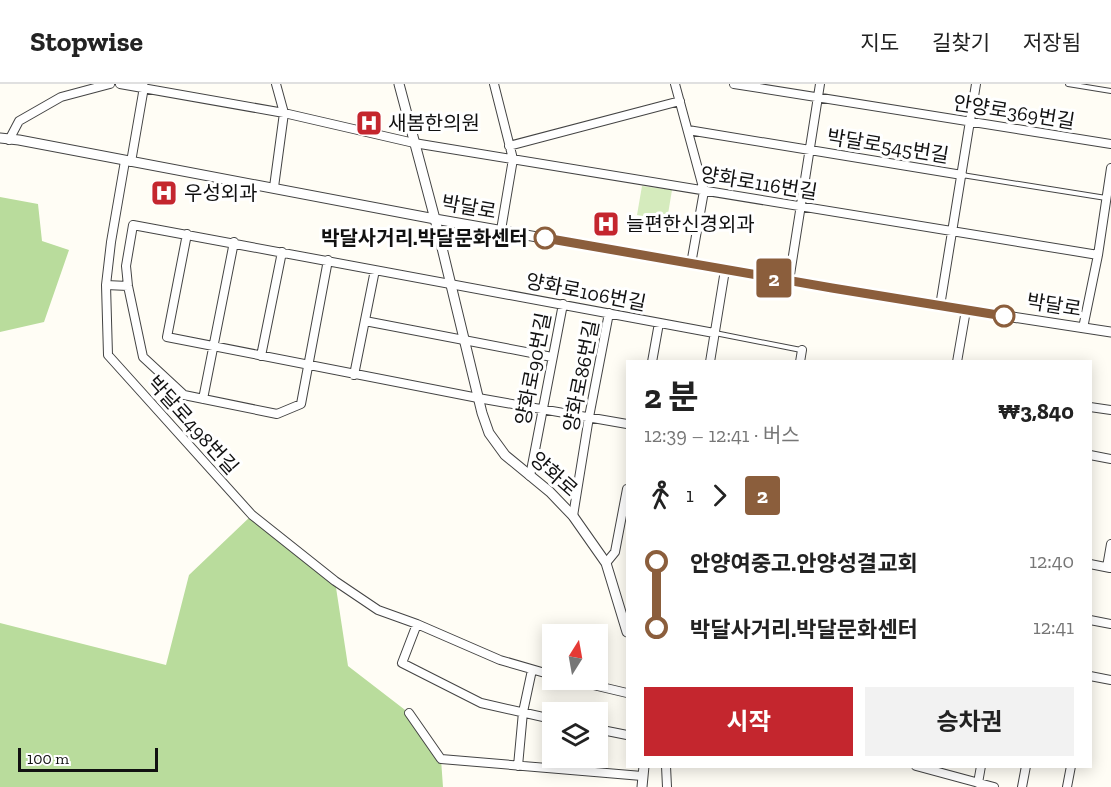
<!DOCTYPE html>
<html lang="ko">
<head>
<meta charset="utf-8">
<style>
  body { margin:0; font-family:"Zilla Slab","Noto Sans KR",serif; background:#f2f2f2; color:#222; height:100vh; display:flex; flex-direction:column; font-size:22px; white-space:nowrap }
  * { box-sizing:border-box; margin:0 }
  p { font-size:20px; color:#767676 }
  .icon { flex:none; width:33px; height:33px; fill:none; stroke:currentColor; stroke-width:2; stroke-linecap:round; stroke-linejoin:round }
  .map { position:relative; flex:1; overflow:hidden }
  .drawer { position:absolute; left:626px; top:276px; width:466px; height:408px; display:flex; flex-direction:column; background:#fff; border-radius:0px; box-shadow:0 3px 15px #0003 }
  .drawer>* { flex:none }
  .badge { padding:0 12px; border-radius:4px; font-size:21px; line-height:39px }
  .needle { width:39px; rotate:11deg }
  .controls { position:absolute; left:542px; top:540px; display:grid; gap:12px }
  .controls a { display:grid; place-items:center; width:66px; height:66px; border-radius:0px; background:#fff; box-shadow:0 3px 15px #0003; font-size:30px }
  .scale { position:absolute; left:18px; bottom:15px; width:140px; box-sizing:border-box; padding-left:6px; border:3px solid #111; border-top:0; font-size:16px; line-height:21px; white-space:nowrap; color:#111; -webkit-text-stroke:4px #fff; paint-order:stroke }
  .map>.badge { position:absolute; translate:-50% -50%; box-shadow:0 0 0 3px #fff }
  .legs { display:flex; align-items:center; gap:9px; height:66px; padding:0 18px; font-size:20px }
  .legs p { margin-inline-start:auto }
  .headline { display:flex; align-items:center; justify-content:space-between; height:102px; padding:0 18px }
  h1 { font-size:33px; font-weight:700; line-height:45px }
  .action { display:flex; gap:12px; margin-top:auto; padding:12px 18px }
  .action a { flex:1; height:69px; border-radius:0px; background:#c4262e; color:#fff; font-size:24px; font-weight:700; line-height:69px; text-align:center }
  .action a+a { background:#f2f2f2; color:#222 }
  ul { padding:0 18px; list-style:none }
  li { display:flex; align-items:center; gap:21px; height:66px; font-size:22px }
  li i { display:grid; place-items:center; width:9px; height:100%; margin:0 8px; background:currentColor }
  li i::after { content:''; width:15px; height:15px; margin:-8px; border:4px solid; border-radius:50%; background:#fff }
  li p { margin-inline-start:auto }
  li:first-child i { background:linear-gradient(#0000 50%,currentColor 0) }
  li:last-child i { background:linear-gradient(currentColor 50%,#0000 0) }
  header { display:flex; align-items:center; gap:36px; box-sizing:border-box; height:84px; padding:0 30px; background:#fff; border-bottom:2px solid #e0e0e0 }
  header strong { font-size:28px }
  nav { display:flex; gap:33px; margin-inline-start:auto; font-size:21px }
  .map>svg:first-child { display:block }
</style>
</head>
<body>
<header>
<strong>Stopwise</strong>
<nav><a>지도</a><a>길찾기</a><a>저장됨</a></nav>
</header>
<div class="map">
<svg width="1111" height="703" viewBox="0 0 1111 703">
  <rect width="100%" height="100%" fill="#fffdf5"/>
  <path fill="#d5ebbd" d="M 642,102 L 672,106 L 667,136 L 637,131 Z"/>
  <path fill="#b9dc9c" d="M 0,113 L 38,120 L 42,157 L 69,166 L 44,238 L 0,248 Z
    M 252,431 L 335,497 L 348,582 L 409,629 L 441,675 L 443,703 L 0,703 L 0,539 L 166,581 L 189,491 Z"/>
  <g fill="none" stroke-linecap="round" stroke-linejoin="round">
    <defs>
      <path id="service" d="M 1068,0 L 1111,7
        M 962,91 L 1106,114
        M 715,249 L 801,266"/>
      <path id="minor" d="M 120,0 L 284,29 L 414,59 L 1098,171
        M 494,0 L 513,75 L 501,146
        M 675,0 L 704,107 L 691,180
        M 734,0 L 1111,60
        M 688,46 L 962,91
        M 9,56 L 19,37 L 61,13 L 110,0
        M 509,62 L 680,17
        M 125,77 L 111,158 L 106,201 L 108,271 L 252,431 L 335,497 L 378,526 L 417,540 L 500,576 L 552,591
        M 131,78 L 144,3
        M 274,103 L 284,29 L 276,0
        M 187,150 L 167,253 L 478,314 L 627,340
        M 328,176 L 301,320 L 277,330 L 184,311 L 143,273 L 128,202 L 126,182 L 133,141 L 714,249
        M 789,197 L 820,0
        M 106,201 L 128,202
        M 940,222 L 976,0
        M 365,237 L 552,273
        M 1083,244 L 1098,171 L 1111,84
        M 261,272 L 282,168
        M 652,278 L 659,239
        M 710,278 L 725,186
        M 800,278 L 802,266
        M 957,278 L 966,226
        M 354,291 L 375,186
        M 203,315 L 234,158
        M 1090,323 L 1111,326
        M 1090,371 L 1111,375
        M 530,392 L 563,220
        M 573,432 L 589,333 L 609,229
        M 606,479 L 615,468 L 627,405
        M 1090,480 L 1110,484
        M 1107,483 L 1111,460
        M 1090,536 L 1111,540
        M 417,540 L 402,579 L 481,619 L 552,635
        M 1090,592 L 1111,596
        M 572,596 L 627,609
        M 409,629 L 441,675 L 642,692
        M 597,645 L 627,651
        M 518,682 L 523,628 L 532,586
        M 666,682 L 667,703
        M 916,682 L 994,703
        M 978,699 L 981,682
        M 1022,703 L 1026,682
        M 1067,703 L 1071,682"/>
      <path id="tertiary" d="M 399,0 L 435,135 L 482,329 L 489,349 L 505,371 L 550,408 L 573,432 L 606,479 L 627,548
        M 0,54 L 19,56 L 435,135 L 725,186 L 940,222 L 1111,248
        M 642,703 L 644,682"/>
    </defs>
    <use href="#service" stroke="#444" stroke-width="6"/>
    <use href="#minor" stroke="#444" stroke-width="10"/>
    <use href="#tertiary" stroke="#444" stroke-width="11"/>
    <use href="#service" stroke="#fff" stroke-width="4"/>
    <use href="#minor" stroke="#fff" stroke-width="8"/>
    <use href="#tertiary" stroke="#fff" stroke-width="9"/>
  </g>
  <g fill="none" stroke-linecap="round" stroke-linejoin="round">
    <defs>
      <path id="line-1" d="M 545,154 L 832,204 L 1004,232"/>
    </defs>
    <use href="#line-1" stroke="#fff" stroke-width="14"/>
    <use href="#line-1" stroke="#8b5e3c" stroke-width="9"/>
  </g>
  <defs>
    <symbol id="hospital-square" viewBox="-11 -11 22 22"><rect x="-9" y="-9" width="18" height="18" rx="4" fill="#c4262e" stroke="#fff"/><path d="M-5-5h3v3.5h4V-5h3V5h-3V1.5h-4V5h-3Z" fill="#fff"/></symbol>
  </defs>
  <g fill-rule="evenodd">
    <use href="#hospital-square" x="354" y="24" width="30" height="30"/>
    <use href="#hospital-square" x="149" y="94" width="30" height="30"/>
    <use href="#hospital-square" x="591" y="125" width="30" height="30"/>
  </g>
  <g fill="#fff" stroke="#8b5e3c" stroke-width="3">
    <circle cx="545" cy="154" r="10"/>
    <circle cx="1004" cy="232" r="10"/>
  </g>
  <g text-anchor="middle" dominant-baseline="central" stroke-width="6" stroke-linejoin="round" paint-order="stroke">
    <g font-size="20" fill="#111" stroke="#fff">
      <text transform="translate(1014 28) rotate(9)">안양로369번길</text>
      <text transform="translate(888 62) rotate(9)">박달로545번길</text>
      <text transform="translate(759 99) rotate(9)">양화로116번길</text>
      <text transform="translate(469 123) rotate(10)">박달로</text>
      <text transform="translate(586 208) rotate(11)">양화로106번길</text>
      <text transform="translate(1054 221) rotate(9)">박달로</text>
      <text transform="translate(533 285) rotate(-79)">양화로90번길</text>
      <text transform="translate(581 292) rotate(-79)">양화로86번길</text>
      <text transform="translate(193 341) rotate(48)">박달로498번길</text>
      <text transform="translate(554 390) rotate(42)">양화로</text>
    </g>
    <g font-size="20" fill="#111" stroke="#fff" text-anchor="start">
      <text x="388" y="39">새봄한의원</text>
      <text x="184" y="109">우성외과</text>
      <text x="626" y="140">늘편한신경외과</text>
    </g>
    <g font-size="20" font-weight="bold" fill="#111" stroke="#fff" text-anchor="end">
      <text x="528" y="154">박달사거리.박달문화센터</text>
    </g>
  </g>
</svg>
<div class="controls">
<a><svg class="needle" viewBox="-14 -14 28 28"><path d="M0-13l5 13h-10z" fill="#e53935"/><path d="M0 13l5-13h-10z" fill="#767676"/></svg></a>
<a><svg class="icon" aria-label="layers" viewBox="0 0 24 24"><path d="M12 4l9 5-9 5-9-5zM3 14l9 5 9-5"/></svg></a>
</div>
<div class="scale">100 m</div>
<b class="badge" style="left:774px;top:194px;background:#8b5e3c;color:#fff">2</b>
<section class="drawer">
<div class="headline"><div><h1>2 분</h1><p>12:39 – 12:41 · 버스</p></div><b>₩3,840</b></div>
<div class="legs"><svg class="icon" aria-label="walk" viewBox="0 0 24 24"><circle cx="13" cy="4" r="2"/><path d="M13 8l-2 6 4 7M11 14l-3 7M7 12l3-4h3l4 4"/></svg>1<svg class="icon" aria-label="forward" viewBox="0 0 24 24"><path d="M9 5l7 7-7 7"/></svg><b class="badge" style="background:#8b5e3c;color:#fff">2</b></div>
<ul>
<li><i style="color:#8b5e3c"></i><b>안양여중고.안양성결교회</b><p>12:40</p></li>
<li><i style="color:#8b5e3c"></i><b>박달사거리.박달문화센터</b><p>12:41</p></li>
</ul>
<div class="action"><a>시작</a><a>승차권</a></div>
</section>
</div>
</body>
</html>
